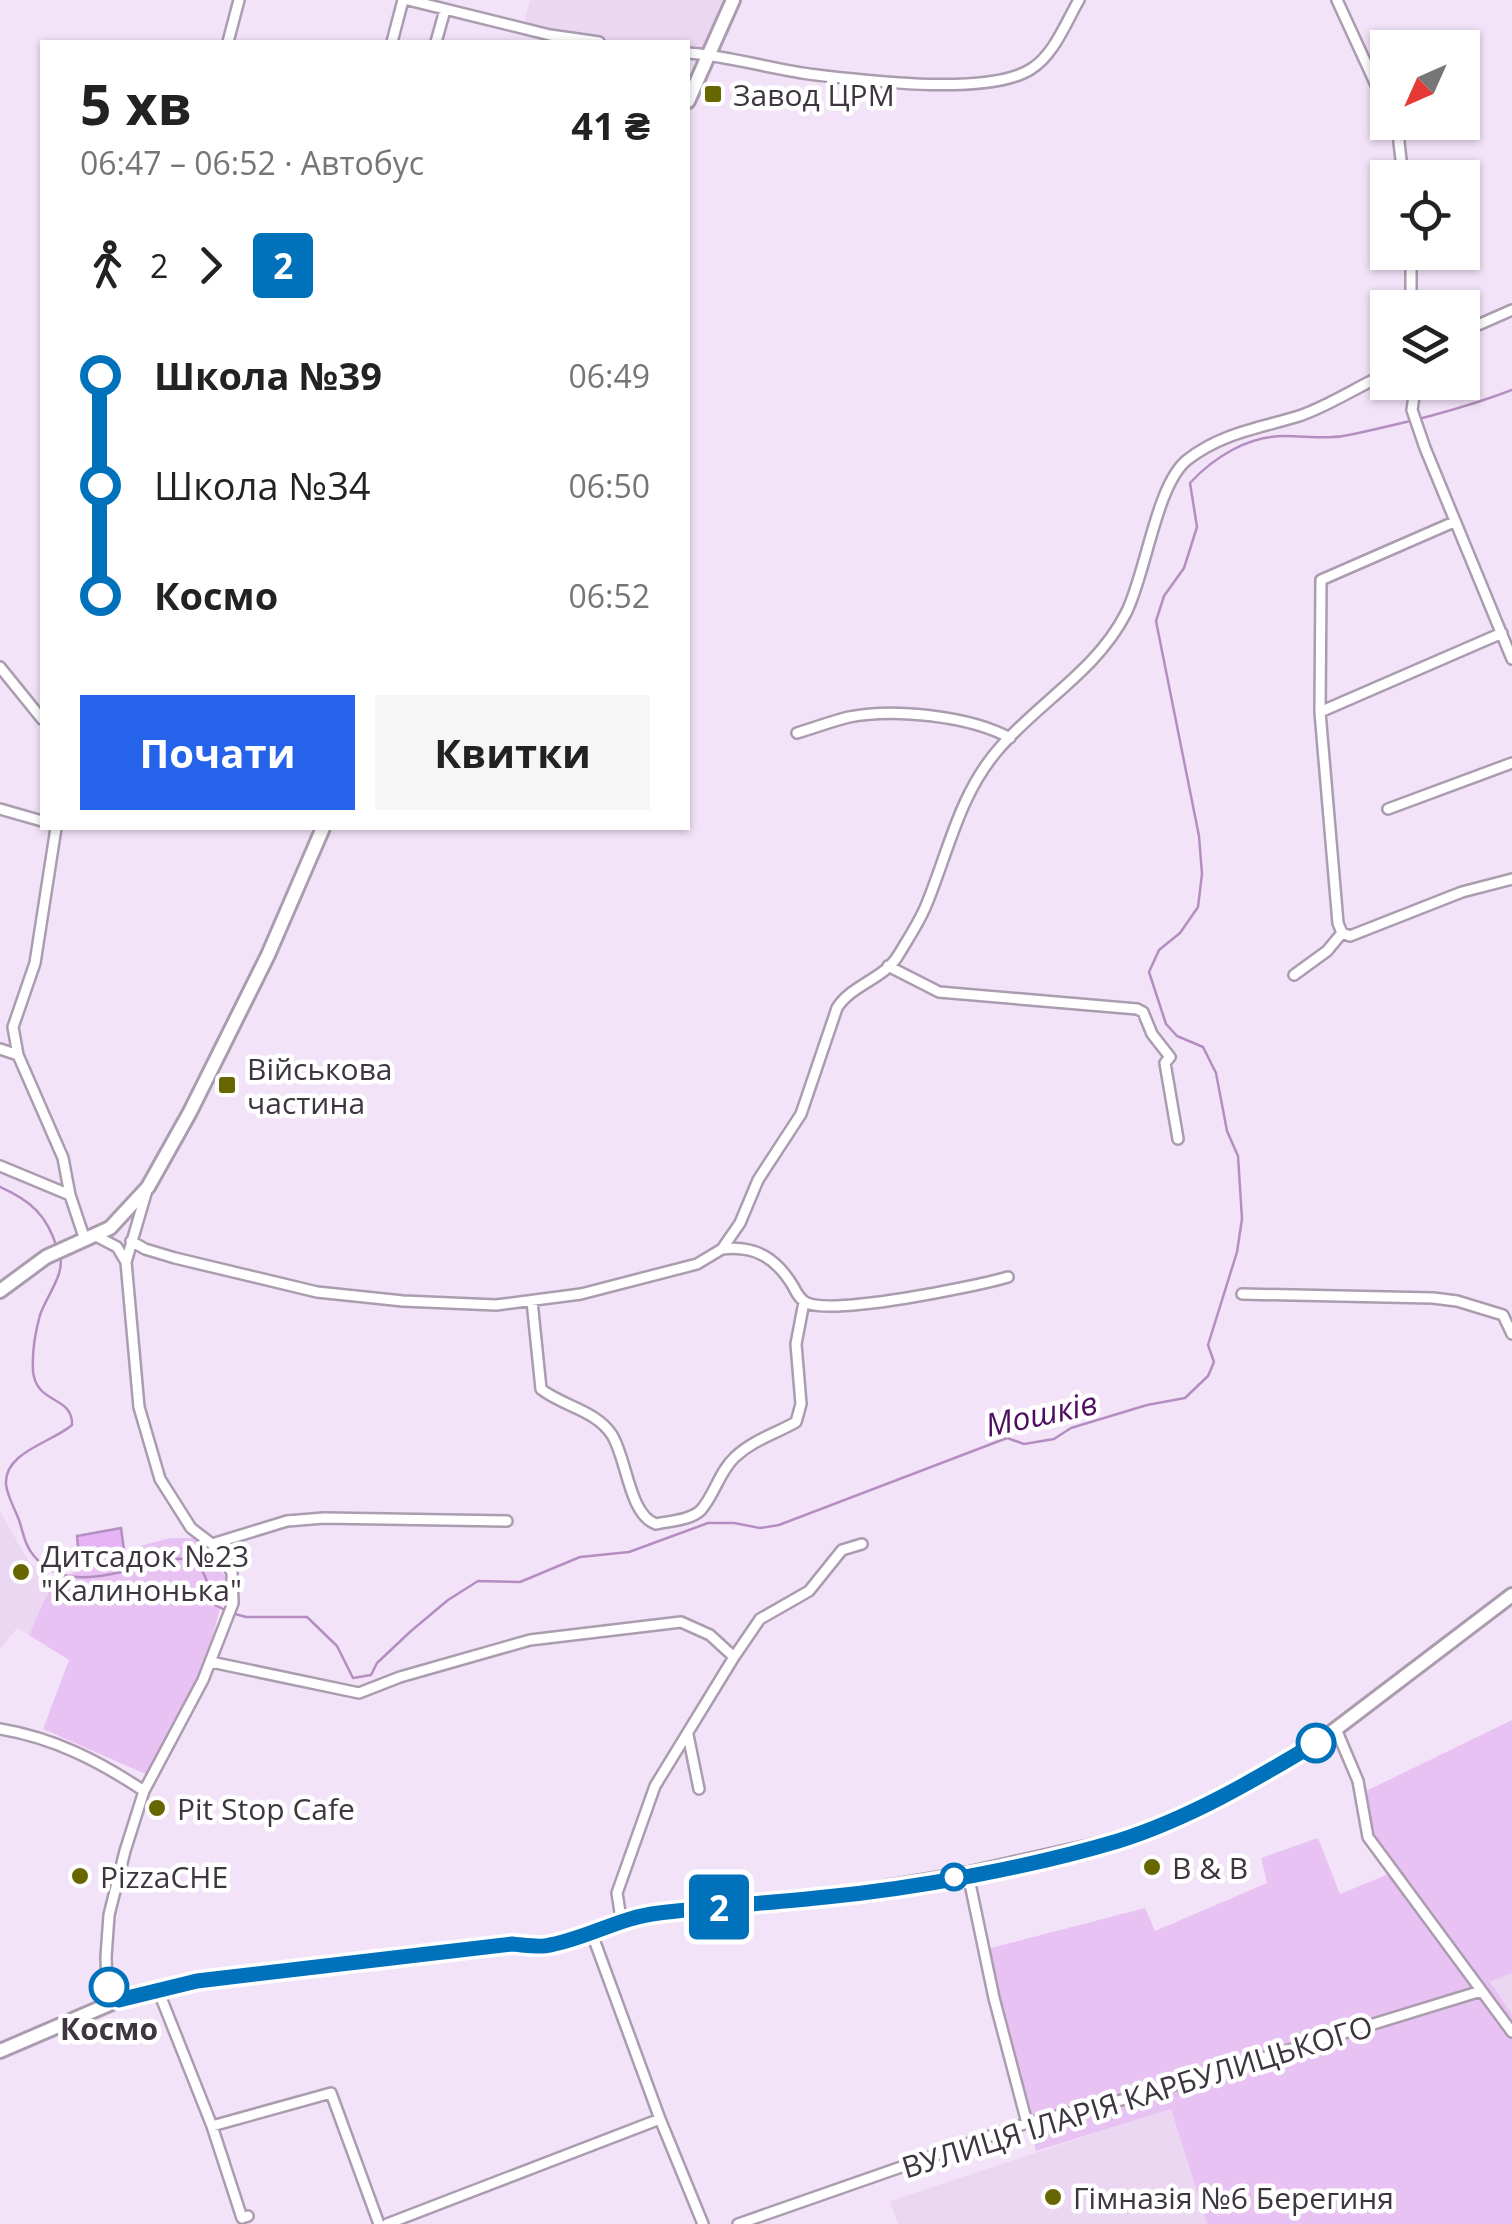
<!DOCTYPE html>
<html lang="uk">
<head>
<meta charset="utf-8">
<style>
  body { margin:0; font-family:"Open Sans",sans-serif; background:#f6f6f6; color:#222; height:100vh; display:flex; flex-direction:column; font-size:38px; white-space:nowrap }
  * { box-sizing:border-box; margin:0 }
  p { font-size:32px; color:#767676 }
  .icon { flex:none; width:55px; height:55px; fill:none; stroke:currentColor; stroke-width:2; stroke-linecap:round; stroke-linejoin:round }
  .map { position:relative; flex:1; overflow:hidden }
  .drawer { position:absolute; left:40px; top:40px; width:650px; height:790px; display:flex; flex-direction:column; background:#fff; border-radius:0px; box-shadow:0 2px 8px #0004 }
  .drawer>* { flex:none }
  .badge { padding:0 20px; border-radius:8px; font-size:35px; line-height:65px }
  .needle { width:65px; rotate:225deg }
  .fabs { position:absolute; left:1370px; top:30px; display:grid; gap:20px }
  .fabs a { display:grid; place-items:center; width:110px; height:110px; border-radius:0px; background:#fff; box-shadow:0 2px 8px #0004; font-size:50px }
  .map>.badge { position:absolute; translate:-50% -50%; box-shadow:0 0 0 5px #fff }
  .legs { display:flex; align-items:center; gap:15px; height:110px; padding:0 40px; font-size:32px }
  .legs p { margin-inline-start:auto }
  .summary { display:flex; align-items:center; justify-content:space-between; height:170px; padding:0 40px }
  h1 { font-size:55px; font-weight:700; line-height:75px }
  .primary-button { display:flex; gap:20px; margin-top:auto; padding:20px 40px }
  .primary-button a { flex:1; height:115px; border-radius:0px; background:#2563eb; color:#fff; font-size:40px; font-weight:700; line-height:115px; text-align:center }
  .primary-button a+a { background:#f6f6f6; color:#222 }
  ul { padding:0 40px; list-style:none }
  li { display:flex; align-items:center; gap:35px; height:110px; font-size:38px }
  li i { display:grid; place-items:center; width:15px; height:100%; margin:0 12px; background:currentColor }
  li i::after { content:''; width:25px; height:25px; margin:-12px; border:8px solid; border-radius:50%; background:#fff }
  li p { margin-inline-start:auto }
  li:first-child i { background:linear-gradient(#0000 50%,currentColor 0) }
  li:last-child i { background:linear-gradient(currentColor 50%,#0000 0) }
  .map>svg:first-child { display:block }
</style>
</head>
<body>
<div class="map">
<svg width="1512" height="2224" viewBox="0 0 1512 2224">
  <rect width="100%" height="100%" fill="#f3e3f8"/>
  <path fill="#ecd7f3" d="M 530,0 L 723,0 L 703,53 L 688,51 L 688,42 L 616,42 L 523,26 Z
    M 0,1511 L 29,1562 L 55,1582 L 29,1635 L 17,1628 L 0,1650 Z
    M 1512,1973 L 1512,2014 L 1489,1982 Z
    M 1171,2108 L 1207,2224 L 898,2224 L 890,2201 Z"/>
  <path fill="#e8c2f3" d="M 172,1538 L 197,1538 L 227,1579 L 207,1660 L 150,1776 L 43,1729 L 69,1660 L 29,1635 C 37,1619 43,1598 54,1585 C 66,1570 151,1541 172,1538 Z
    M 1512,1720 L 1512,1973 L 1490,1982 L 1512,2014 L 1512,2224 L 1207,2224 L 1171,2109 L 1036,2151 L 987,1949 L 1145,1908 L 1155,1931 L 1267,1883 L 1261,1858 L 1318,1838 L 1340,1894 L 1396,1871 L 1372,1830 L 1364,1792 Z"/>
  <path fill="#e7b3f7" stroke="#b48ec0" stroke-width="2.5" d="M 121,1528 L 124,1550 L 79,1556 L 77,1536 Z"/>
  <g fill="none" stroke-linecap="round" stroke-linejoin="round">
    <path stroke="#b48ec0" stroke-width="2.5" d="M 0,1187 C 31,1201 47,1215 57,1248
      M 60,1256 C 65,1274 46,1297 40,1315 C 35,1333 32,1353 33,1371 C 36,1405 73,1395 72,1425 C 53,1442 4,1452 6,1484 C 7,1496 15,1509 19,1520 C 23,1532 25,1546 34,1556 C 63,1592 114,1573 150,1565 C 162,1562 176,1556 188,1560 C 207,1565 208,1590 215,1605 L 227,1611
      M 235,1614 L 246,1617 L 307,1617 L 337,1646 L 353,1678 L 371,1675 L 377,1663 L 411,1631 L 448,1600 L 478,1581 L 520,1582 L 580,1557 L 629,1552 L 708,1523 L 734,1523 L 760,1528 L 779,1525 L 1007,1438 L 1024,1444 L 1054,1439 L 1071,1428 L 1147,1405 L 1185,1398 L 1208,1376 L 1214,1362 L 1208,1345 L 1237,1252 L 1242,1219 L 1238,1156 L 1227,1131 L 1216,1073 L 1203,1047 L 1177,1036 L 1166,1024 L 1149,972 L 1159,950 L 1180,933 L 1198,907 L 1202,874 L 1199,836 L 1156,621 L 1164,596 L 1184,568 L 1197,527 L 1190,483 C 1214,457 1248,436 1285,436 C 1309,436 1329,440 1354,434 C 1408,422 1460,410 1512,390"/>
    <defs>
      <path id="minor" d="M 408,0 L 550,35 L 599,42
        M 1337,0 L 1388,111
        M 228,42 L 239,0
        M 392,42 L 403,0
        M 436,42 L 445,10
        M 688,53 C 731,56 773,70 817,75 C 868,81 989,96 1031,69 C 1054,55 1066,22 1079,0
        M 1393,122 L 1398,133 L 1403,178
        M 1411,252 L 1411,308
        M 1462,332 L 1512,310
        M 1416,382 L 1412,410 L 1425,448 L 1512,659
        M 1454,522 L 1321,580 L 1320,712 L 1338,923 L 1342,933 L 1350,936 L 1462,892 L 1512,879
        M 0,667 L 42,719
        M 1320,712 L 1502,633
        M 797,733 C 814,728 832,721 849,717 C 894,708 970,716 1010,738
        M 0,809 L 42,821
        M 1388,809 L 1512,763
        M 56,828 L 35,963 L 13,1027 L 18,1055 L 63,1158 L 70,1195 L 85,1240
        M 888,966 L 939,992 L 1137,1009 L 1143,1012 L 1152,1034 L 1170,1057 L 1165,1063 L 1178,1139
        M 1294,975 L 1327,951 L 1342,933
        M 0,1049 L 18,1055
        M 0,1166 L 70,1195
        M 96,1236 L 117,1247 L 126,1262
        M 131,1241 L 145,1249 L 175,1258 L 317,1292 L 403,1301 L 496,1305 L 581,1294 L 697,1264 L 722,1249 L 740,1223 L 758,1180 L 801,1114 L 837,1008 C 852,984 885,979 899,954 C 908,939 918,924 925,908 C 948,854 958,797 997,751 C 1038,702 1096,672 1126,613 C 1146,574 1156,485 1187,460 C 1221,433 1260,428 1299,416 C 1329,406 1358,386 1388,373
        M 722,1249 C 755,1245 776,1258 793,1286 C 796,1292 800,1300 807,1303 C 835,1315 974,1287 1008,1277
        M 1242,1294 L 1433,1298 L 1457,1301 L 1503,1315 L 1512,1334
        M 532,1301 L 541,1389 C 562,1406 596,1410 612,1435 C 627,1459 629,1515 656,1524 C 670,1521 691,1520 701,1510 C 715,1494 719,1472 735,1457 C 753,1440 775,1434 796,1422 L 801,1404 L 796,1344 L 804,1302
        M 212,1544 L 287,1521 L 324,1518 L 507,1521
        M 211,1662 L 359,1693 L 400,1677 L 530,1640 L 681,1622 L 710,1635 L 734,1657
        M 0,1729 C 54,1738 99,1761 144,1791
        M 1336,1729 L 1358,1781 L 1368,1837 L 1512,2032
        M 688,1735 L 699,1789
        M 968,1874 L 994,1998 L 1027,2123
        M 625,1919 L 620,1912 L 617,1893 L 655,1786 L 734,1657 L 760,1619 L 809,1591 L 842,1550 L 862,1544
        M 592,1934 L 660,2119 L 703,2224
        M 158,1990 L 212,2126 L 331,2093 L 379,2224
        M 119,2000 L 107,1986 L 106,1957 L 109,1915 L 125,1851 L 144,1791 L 203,1680 L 233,1603 L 232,1573 L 227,1563 L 212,1544 L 191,1528 L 160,1479 L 139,1407 L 126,1262 L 147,1190
        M 212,2126 L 242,2218 L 248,2216
        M 387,2224 L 660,2119
        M 738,2224 L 1027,2123 L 1142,2095 L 1481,1991"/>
      <path id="secondary" d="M 688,101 L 733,0
        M 0,1291 L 46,1257 L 110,1228 L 148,1187 L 190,1112 L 268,955 L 323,828
        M 0,2051 L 119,2000 L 197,1981 L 513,1944 L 547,1946 L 592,1934 L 625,1919 L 654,1913 L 831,1897 L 968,1874 L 1120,1840 L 1177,1819 L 1223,1796 L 1324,1738 L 1512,1595"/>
    </defs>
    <use href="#minor" stroke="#ab9caf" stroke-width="14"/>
    <use href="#secondary" stroke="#ab9caf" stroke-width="18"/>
    <use href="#minor" stroke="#fff" stroke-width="9"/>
    <use href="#secondary" stroke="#fff" stroke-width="12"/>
  </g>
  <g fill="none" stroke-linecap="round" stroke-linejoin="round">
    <defs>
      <path id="line-1" d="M 109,1987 L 119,2000 L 197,1981 L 512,1944 C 525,1945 539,1948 550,1945 C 588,1938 621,1917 659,1913 C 715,1906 771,1903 826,1897 C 918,1888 1031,1867 1118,1841 C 1188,1819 1253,1781 1316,1743"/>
    </defs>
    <use href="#line-1" stroke="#fff" stroke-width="22"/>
    <use href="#line-1" stroke="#0072bc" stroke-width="15"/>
  </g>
  <g fill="#686600" stroke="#fff" stroke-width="4">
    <rect x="703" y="84" width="20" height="20" rx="5"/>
    <rect x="217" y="1075" width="20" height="20" rx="5"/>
    <circle cx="21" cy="1572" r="10"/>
    <circle cx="157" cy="1808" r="10"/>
    <circle cx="1152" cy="1867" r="10"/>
    <circle cx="80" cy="1876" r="10"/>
    <circle cx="1053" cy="2197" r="10"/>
  </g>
  <g fill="#fff" stroke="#0072bc" stroke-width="5">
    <circle cx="1316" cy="1743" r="18"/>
    <circle cx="954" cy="1877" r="12"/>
    <circle cx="109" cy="1987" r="18"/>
  </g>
  <g text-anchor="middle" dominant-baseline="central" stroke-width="9" stroke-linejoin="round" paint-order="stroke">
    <g font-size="30" fill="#3d363f" stroke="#fff" text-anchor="start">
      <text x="733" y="94">Завод ЦРМ</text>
      <text x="247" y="1068">Військова<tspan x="247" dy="34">частина</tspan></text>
      <text x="41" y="1555">Дитсадок №23<tspan x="41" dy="34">"Калинонька"</tspan></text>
      <text x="177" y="1808">Pit Stop Cafe</text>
      <text x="1172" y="1867">B &amp; B</text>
      <text x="100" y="1876">PizzaCHE</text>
      <text x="1073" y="2197">Гімназія №6 Берегиня</text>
    </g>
    <g font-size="30" font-weight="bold" fill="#3d363f" stroke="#fff">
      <text x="109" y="2028">Космо</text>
    </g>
    <g font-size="30" fill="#3d363f" stroke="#fff">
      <text transform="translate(1137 2096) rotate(-17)">ВУЛИЦЯ ІЛАРІЯ КАРБУЛИЦЬКОГО</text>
    </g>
    <g font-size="32" font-style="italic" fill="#4f0f60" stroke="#fff">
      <text transform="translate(1041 1413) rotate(-12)">Мошків</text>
    </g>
  </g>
</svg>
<div class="fabs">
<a><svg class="needle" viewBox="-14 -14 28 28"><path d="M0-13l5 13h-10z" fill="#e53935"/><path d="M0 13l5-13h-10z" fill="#767676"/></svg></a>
<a><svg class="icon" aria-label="locate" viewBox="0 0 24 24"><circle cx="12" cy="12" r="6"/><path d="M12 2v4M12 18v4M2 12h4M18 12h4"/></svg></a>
<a><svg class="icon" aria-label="layers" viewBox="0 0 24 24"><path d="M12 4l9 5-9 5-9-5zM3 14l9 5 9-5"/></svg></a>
</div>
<b class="badge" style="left:719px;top:1907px;background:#0072bc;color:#fff">2</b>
<section class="drawer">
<div class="summary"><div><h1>5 хв</h1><p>06:47 – 06:52 · Автобус</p></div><b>41 ₴</b></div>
<div class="legs"><svg class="icon" aria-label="walk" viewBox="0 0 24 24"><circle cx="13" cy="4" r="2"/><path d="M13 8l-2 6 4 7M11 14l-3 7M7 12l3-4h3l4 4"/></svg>2<svg class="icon" aria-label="forward" viewBox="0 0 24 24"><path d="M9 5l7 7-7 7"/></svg><b class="badge" style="background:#0072bc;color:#fff">2</b></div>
<ul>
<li><i style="color:#0072bc"></i><b>Школа №39</b><p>06:49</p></li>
<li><i style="color:#0072bc"></i><span>Школа №34</span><p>06:50</p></li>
<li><i style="color:#0072bc"></i><b>Космо</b><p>06:52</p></li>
</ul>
<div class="primary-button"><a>Почати</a><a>Квитки</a></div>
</section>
</div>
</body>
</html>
